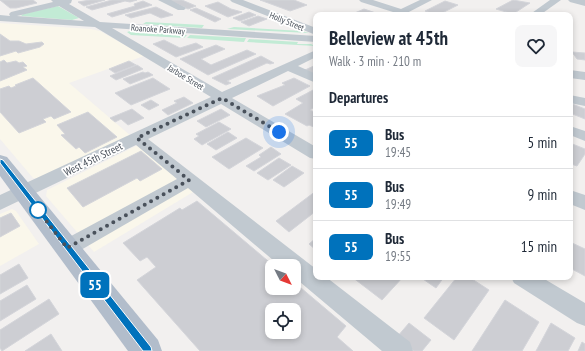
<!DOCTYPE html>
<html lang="en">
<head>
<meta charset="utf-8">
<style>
  body { margin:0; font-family:"PT Sans Narrow",sans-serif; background:#f6f6f7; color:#1f2937; height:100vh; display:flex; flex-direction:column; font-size:15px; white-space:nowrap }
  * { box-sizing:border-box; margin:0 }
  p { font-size:13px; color:#747a83 }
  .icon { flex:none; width:22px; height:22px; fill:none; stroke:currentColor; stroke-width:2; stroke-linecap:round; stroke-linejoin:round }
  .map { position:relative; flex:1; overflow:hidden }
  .drawer { position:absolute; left:313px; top:12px; width:260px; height:268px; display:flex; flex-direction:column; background:#fff; border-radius:8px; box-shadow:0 2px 6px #0003 }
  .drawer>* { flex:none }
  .badge { padding:0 8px; border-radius:6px; font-size:14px; line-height:26px }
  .needle { width:26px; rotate:132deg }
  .buttons { position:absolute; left:265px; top:259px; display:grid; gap:8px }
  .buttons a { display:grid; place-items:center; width:36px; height:36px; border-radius:8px; background:#fff; box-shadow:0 2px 6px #0003; font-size:20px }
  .you { position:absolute; width:20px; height:20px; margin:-10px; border:3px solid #fff; border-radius:50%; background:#1a73e8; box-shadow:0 0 0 6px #1a73e833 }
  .map>.badge { position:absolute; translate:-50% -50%; box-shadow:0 0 0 2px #fff }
  h2 { padding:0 16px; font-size:15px; line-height:36px }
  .round { display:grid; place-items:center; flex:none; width:42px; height:42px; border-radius:8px; background:#f6f6f7 }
  .overview { display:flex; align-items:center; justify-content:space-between; height:68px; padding:0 16px }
  h1 { font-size:19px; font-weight:700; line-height:30px }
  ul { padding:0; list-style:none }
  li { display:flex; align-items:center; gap:12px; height:52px; padding:0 16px; border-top:1px solid #e0e1e3 }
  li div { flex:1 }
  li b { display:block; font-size:15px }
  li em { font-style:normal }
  li .badge { min-width:44px; font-weight:700; text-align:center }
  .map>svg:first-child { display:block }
</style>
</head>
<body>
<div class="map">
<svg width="585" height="351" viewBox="0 0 585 351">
  <rect width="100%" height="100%" fill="#f2f0ef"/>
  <path fill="#faf7eb" d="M 0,23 L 91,29 L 100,31 L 144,56 L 69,83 L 131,136 L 37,179 L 33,178 L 0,139 Z
    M 146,141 L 203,186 L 94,252 L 46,196 L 47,190 Z
    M 12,209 L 16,211 L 39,244 L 0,266 L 0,214 Z"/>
  <path fill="#c2ebd5" d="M 58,6 L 79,18 L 72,20 L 21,16 L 23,14 Z
    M 146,22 L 204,25 L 202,28 L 143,24 Z
    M 234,27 L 302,31 L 309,33 L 227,29 Z
    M 130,31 L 187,35 L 184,38 L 131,35 L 127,32 Z
    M 190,35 L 246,38 L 244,42 L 187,38 Z
    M 249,39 L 298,42 L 297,44 L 311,44 L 315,46 L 247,42 Z"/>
  <path fill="#cdced3" stroke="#d4d5da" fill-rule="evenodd" d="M 0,0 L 33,0 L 37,3 L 16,8 L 10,8 Z
    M 90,0 L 105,0 L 84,6 L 78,2 Z
    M 112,0 L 137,0 L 130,2 L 125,1 L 92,10 L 86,7 Z
    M 169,0 L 182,0 L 196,6 L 188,9 Z
    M 260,0 L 294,0 L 307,5 L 290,11 Z
    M 513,0 L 530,3 L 513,14 L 496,9 Z
    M 143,1 L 152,5 L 112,17 L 107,14 L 135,6 L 134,4 Z
    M 445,1 L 458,5 L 438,15 L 425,11 Z
    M 218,2 L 231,9 L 242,12 L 228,17 L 205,6 Z
    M 156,7 L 173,15 L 161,18 L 150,13 L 131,18 L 125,15 Z
    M 196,8 L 221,19 L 215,22 L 190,10 Z
    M 364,9 L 376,13 L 371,15 L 350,15 Z
    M 249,12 L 256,15 L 240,21 L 233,18 Z
    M 258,16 L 267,19 L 249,26 L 241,22 Z
    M 0,34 L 10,41 L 19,41 L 26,44 L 42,42 L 44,44 L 40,47 L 18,53 L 16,51 L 0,56 Z
    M 164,40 L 180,48 L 196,43 L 203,47 L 176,57 L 153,44 Z
    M 216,45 L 225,49 L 201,59 L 211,65 L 247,50 L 256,54 L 208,75 L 180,59 Z
    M 572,52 L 585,53 L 585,60 L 577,59 Z
    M 261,56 L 274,63 L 270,64 L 267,63 L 227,81 L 231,83 L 226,85 L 212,78 Z
    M 4,60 L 7,63 L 16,61 L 19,63 L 23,62 L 27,66 L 23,67 L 27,70 L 0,81 L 0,62 Z
    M 129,61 L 136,65 L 115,73 L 109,69 Z
    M 137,65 L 143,69 L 116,80 L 110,76 Z
    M 316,65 L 316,75 L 305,70 Z
    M 143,72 L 145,73 L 148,72 L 153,75 L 130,84 L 123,79 Z
    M 33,78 L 71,112 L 54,119 L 51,116 L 43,119 L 46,122 L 19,133 L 0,112 L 0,89 L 9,86 L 11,88 L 16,86 L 15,85 Z
    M 153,78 L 170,89 L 131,105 L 115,93 Z
    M 294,78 L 310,86 L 273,106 L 257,96 L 285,85 L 282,83 Z
    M 315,89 L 316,90 L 316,106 L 310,110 L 316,113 L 316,128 L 309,125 L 307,126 L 285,114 L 303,103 L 296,99 Z
    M 184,97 L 193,103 L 168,115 L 162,110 L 177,103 L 174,101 Z
    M 151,100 L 159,105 L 149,110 L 141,105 Z
    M 570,103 L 585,109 L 585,119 L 570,113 Z
    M 132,109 L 144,118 L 128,125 L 121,119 L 115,122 L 110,118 Z
    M 221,109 L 230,115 L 206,127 L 197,121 Z
    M 88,112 L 117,137 L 85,153 L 79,147 L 76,149 L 61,135 L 65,134 L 57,125 Z
    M 219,122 L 231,129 L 202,145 L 194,139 L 199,136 L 196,134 Z
    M 228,132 L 237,138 L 216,150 L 207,144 Z
    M 246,138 L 263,148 L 229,169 L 212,157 Z
    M 570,143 L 585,149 L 585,154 L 577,166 L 571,164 L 570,165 Z
    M 271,147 L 281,154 L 254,171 L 246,166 L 261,157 L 259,155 Z
    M 141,151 L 162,169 L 140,181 L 137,178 L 83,207 L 67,188 Z
    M 279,158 L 291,165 L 268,180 L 257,173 Z
    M 292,166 L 304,173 L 284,187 L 273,180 Z
    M 316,191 L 316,211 L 289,232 L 276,221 Z
    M 197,201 L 274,266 L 272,266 L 272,288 L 294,288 L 294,282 L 346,326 L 337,337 L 353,351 L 200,351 L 137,280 L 156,267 L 147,257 L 140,261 L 123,243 L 180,208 L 182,210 ZM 272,310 L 294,310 L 294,332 L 272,332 Z
    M 11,213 L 20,226 L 0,237 L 0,218 Z
    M 316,238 L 316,250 L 309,244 Z
    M 570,242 L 585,249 L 585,276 L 570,268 Z
    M 19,264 L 28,278 L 0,294 L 0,275 Z
    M 352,277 L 403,277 L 382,300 Z
    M 420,277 L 444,277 L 436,288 Z
    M 457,277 L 469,277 L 489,290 L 454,340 L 424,318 Z
    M 27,285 L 36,299 L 0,321 L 0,301 Z
    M 49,299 L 59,314 L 2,351 L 0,348 L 0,330 Z
    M 505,300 L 539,322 L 522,351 L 472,351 Z
    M 409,323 L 431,340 L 422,351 L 414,351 L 397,337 Z
    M 551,323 L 575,338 L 568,351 L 536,351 Z
    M 51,334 L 62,351 L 25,351 Z
    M 582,342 L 585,344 L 585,351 L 578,351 Z"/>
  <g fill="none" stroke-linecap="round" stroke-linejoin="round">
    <path fill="#c1c9d0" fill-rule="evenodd" d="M 51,0 L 72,0 L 71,3 L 69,4 L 100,22 L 316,36 L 316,42 L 112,28 L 222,92 L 316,50 L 316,57 L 298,66 L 316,74 L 316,83 L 288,71 L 232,98 L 316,147 L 316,159 L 310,158 L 221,104 L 148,139 L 316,269 L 316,277 L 326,277 L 410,342 L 413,351 L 382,351 L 294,277 L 294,266 L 280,266 L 188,188 L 74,254 L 67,256 L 60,254 L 57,248 L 60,242 L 177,179 L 136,145 L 0,210 L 0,195 L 211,97 L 95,27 L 0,21 L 0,15 L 10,16 L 9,14 L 11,12 L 53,2 ZM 59,6 L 84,21 L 17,16 Z
      M 158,0 L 171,0 L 186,8 L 184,10 L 178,10 Z
      M 230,0 L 243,0 L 316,28 L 316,35 L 232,2 Z
      M 359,0 L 373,0 L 401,9 L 420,0 L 432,0 L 403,15 L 390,15 L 393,12 L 361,2 Z
      M 550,0 L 561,0 L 540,15 L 529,15 Z
      M 568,0 L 585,0 L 585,6 L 570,2 Z
      M 570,70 L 585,72 L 585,80 L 570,78 Z
      M 570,95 L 585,98 L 585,106 L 570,103 Z
      M 570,126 L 585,131 L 585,141 L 570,135 Z
      M 570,190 L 585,195 L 585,210 L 570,204 Z
      M 511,277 L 541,277 L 585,303 L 585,326 L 577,323 L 514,283 Z"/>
    <path fill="#b2bdcb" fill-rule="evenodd" d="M 0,155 L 7,157 L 158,340 L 162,351 L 128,351 L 0,176 Z"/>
  </g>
  <path fill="#0072bc" stroke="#fff" d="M 0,159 L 3,160 L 151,347 L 152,351 L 143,351 L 0,163 Z"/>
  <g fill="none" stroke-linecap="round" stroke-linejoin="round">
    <path stroke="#49515b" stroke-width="4" stroke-dasharray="0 7.2" d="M 38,210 L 67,248 L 189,180 L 137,138 L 222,98 L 279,132"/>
  </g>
  <circle fill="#fff" stroke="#0072bc" stroke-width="2" cx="38" cy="210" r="8"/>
  <g text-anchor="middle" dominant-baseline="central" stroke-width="3.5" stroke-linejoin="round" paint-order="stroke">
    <g font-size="9" fill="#49515b" stroke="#fff">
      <text transform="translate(287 21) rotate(22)">Holly Street</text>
      <text transform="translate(158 29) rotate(4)">Roanoke Parkway</text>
      <text transform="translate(186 77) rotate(31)">Jarboe Street</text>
    </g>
    <g font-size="11" fill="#49515b" stroke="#fff">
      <text transform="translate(93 159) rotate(-26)">West 45th Street</text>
    </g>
  </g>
</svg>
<div class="buttons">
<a><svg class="needle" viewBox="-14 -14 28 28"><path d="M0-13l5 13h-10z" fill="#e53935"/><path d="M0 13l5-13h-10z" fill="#747a83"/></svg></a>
<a><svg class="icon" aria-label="locate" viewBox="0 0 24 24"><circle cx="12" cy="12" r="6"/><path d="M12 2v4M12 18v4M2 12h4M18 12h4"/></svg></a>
</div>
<div class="you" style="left:279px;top:132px"></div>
<b class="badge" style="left:95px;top:285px;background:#0072bc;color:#fff">55</b>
<section class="drawer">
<div class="overview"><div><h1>Belleview at 45th</h1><p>Walk · 3 min · 210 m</p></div><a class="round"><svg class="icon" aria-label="heart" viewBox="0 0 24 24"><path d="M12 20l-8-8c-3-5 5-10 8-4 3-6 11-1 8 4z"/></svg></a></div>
<h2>Departures</h2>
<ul>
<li><span class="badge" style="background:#0072bc;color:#fff">55</span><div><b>Bus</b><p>19:45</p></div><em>5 min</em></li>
<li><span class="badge" style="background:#0072bc;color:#fff">55</span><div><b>Bus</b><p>19:49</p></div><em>9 min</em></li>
<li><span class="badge" style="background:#0072bc;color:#fff">55</span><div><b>Bus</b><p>19:55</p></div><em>15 min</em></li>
</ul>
</section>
</div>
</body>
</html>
